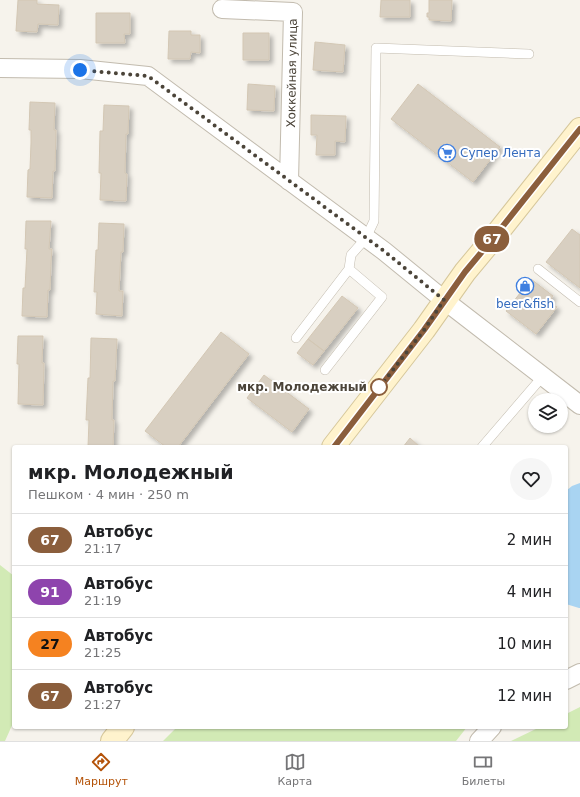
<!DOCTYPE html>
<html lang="ru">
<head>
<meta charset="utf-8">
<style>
  body { margin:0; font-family:"DejaVu Sans",sans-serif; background:#f6f6f6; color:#202124; height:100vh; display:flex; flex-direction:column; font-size:15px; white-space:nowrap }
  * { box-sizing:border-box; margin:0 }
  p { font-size:13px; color:#757577 }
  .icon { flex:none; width:22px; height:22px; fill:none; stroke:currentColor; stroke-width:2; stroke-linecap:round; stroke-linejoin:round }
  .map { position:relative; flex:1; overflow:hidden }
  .details { position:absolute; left:12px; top:445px; width:556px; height:284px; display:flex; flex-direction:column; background:#fff; border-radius:4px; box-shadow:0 1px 3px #0004 }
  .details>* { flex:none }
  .badge { padding:0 8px; border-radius:13px; font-size:14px; line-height:26px }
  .controls { position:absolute; left:528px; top:393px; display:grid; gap:8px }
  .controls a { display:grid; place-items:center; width:40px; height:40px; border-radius:50%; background:#fff; box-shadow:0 1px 3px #0004; font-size:20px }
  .you { position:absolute; width:20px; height:20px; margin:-10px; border:3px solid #fff; border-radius:50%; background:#1a73e8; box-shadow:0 0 0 6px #1a73e833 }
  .map>.badge { position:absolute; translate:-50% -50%; box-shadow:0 0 0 2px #fff }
  .round { display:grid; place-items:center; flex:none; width:42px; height:42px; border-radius:21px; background:#f6f6f6 }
  .headline { display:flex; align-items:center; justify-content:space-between; height:68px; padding:0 16px }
  h1 { font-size:19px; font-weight:800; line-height:30px }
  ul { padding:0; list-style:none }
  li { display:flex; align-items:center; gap:12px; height:52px; padding:0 16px; border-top:1px solid #e0e0e0 }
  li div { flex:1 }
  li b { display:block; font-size:15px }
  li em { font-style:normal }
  li .badge { min-width:44px; font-weight:700; text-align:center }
  .tabs { display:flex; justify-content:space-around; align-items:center; height:56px; border-top:1px solid #e0e0e0; background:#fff; font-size:11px; color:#757577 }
  .tabs a { display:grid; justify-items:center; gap:2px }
  .tabs .active { color:#b45309 }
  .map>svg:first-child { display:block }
</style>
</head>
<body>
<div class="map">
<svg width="580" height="741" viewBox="0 0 580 741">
  <defs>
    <filter id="shadow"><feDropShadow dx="3.5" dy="3.5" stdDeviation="2" flood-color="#0004"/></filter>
  </defs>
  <rect width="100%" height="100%" fill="#f6f3ec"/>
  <path fill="#d2eab5" d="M 0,565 L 14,576 L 14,721 L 5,741 L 0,741 Z
    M 580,707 L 580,741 L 511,741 L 540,727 L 566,727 L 566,714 Z
    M 177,727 L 467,727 L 456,741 L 163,741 Z"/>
  <path fill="#a9d4f2" d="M 580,483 L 580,608 L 579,608 L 566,604 L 566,491 L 572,486 Z"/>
  <path fill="#d8cfc1" stroke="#d3c7b4" filter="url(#shadow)" d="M 18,0 L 37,0 L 37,4 L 59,5 L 58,25 L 38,24 L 37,32 L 16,31 Z
    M 381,0 L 410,0 L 410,17 L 380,17 Z
    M 429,0 L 452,0 L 451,21 L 429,20 L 429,17 L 427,17 L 427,13 L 429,13 Z
    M 96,13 L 130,13 L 130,34 L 124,34 L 125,43 L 96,43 Z
    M 169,31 L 191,31 L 191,35 L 200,35 L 200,53 L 191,52 L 190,59 L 168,59 Z
    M 243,33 L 269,33 L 269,60 L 243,60 Z
    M 315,42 L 345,45 L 343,72 L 313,70 Z
    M 248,84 L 275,86 L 274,111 L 247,110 Z
    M 418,84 L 500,147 L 473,182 L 391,119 Z
    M 30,102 L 55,103 L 54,130 L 56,130 L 55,171 L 53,171 L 52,198 L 27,197 L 28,170 L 30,169 L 31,143 L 31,130 L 29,130 Z
    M 104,105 L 129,106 L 128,134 L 126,134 L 125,173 L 127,174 L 126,201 L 100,200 L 101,173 L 99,173 L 100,131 L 103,131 Z
    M 311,115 L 346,116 L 345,142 L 335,141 L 335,155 L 316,155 L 317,135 L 311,135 Z
    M 26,221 L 51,221 L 49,249 L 52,249 L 51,263 L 50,290 L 48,290 L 47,317 L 22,316 L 23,288 L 25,288 L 27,249 L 25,249 Z
    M 99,223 L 124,224 L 123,252 L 121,252 L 119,291 L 123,291 L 122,316 L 96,314 L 97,292 L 94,292 L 96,250 L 98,250 Z
    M 572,229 L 580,235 L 580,288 L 546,262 Z
    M 531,279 L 553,296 L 549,302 L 557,307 L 536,334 L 506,311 Z
    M 342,296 L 358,308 L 324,351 L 308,339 Z
    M 221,332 L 249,354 L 178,447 L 166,447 L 145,431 Z
    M 18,336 L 43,336 L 42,363 L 44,363 L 43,405 L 18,404 L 19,364 L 17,364 Z
    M 91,338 L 117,339 L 115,381 L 113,381 L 112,420 L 114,420 L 113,447 L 88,447 L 89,420 L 86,420 L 88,378 L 90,378 Z
    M 308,339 L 324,351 L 313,365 L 297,353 Z
    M 264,375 L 309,409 L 292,432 L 247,398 Z
    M 410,438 L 420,447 L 403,447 Z"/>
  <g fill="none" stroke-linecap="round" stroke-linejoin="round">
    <defs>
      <path id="lane" d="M 538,269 L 580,302
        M 296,338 L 349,269 L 351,255 L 366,238 L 374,221 L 376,48 L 529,54
        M 325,370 L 382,297 L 349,269
        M 482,447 L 543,376"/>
      <path id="street" d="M 222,9 L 293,12 L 289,181
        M 0,68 L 80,69 L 148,76 L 384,251 L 444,300 L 580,405
        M 566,680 L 580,673
        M 479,741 L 492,727"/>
      <path id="secondary" d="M 333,447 L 424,330 L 465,272 L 495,236 L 580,129
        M 112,741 L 123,727"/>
    </defs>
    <use href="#lane" stroke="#c2bbae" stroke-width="10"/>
    <use href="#street" stroke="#c2bbae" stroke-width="20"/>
    <use href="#secondary" stroke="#d6c79b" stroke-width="24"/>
    <use href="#lane" stroke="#fff" stroke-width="9"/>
    <use href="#street" stroke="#fff" stroke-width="18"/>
    <use href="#secondary" stroke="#fff3cd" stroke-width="22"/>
  </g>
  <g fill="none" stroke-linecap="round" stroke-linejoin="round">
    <defs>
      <path id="line" d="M 334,447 L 424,330 L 465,272 L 495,236 L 580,129"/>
    </defs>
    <use href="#line" stroke="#fff" stroke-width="9"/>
    <use href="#line" stroke="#8b5e3c" stroke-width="6"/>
    <path stroke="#4b4439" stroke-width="4" stroke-dasharray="0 7.2" d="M 80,70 L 148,76 L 384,251 L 444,300 L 424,330 L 375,393 L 379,387"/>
  </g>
  <defs>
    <symbol id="supermarket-ring" viewBox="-11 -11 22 22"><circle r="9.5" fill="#fff" stroke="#3f7fe0" stroke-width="1.5"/><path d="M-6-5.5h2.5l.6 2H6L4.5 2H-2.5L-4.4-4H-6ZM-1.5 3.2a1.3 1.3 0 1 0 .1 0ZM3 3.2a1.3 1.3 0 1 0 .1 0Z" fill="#3f7fe0"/></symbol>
    <symbol id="shop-ring" viewBox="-11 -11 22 22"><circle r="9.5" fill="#fff" stroke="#3f7fe0" stroke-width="1.5"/><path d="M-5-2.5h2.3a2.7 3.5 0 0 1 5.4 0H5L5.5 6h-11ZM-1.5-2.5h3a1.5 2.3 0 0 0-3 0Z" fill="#3f7fe0"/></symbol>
  </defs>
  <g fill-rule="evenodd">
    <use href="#supermarket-ring" x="437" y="143" width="20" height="20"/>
    <use href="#shop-ring" x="515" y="276" width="20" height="20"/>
  </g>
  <circle fill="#fff" stroke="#8b5e3c" stroke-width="2" cx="379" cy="387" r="8"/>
  <g text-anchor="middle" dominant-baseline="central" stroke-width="4" stroke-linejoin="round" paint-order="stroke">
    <g font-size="12" fill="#4b4439" stroke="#fff">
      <text transform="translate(292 73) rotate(-89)">Хоккейная улица</text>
    </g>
    <g font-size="12" fill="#366cbe" stroke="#fff" text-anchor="start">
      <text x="460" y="153">Супер Лента</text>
      <text x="525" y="304" text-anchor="middle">beer&amp;fish</text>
    </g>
    <g font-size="12" font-weight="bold" fill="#4b4439" stroke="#fff" text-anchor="end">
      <text x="367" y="387">мкр. Молодежный</text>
    </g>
  </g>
</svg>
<div class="controls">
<a><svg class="icon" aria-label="layers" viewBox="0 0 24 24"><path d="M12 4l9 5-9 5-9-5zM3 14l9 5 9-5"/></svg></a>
</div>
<div class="you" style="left:80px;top:70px"></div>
<b class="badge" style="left:492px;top:239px;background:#8b5e3c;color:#fff">67</b>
<section class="details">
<div class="headline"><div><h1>мкр. Молодежный</h1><p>Пешком · 4 мин · 250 m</p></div><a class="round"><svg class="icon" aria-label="heart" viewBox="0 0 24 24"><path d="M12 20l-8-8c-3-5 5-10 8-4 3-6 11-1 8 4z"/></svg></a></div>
<ul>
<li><span class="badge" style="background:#8b5e3c;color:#fff">67</span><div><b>Автобус</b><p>21:17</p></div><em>2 мин</em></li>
<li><span class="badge" style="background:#8e44ad;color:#fff">91</span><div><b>Автобус</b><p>21:19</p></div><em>4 мин</em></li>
<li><span class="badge" style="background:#f58220;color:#111">27</span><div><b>Автобус</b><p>21:25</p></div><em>10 мин</em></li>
<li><span class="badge" style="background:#8b5e3c;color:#fff">67</span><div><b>Автобус</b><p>21:27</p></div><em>12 мин</em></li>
</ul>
</section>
</div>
<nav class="tabs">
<a class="active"><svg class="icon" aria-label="directions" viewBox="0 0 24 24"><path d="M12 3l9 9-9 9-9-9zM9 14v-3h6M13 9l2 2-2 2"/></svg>Маршрут</a>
<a><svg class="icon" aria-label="map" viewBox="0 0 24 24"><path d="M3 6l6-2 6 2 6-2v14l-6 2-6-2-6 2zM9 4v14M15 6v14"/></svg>Карта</a>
<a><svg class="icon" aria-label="tickets" viewBox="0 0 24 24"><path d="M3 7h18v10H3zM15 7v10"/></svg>Билеты</a>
</nav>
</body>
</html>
